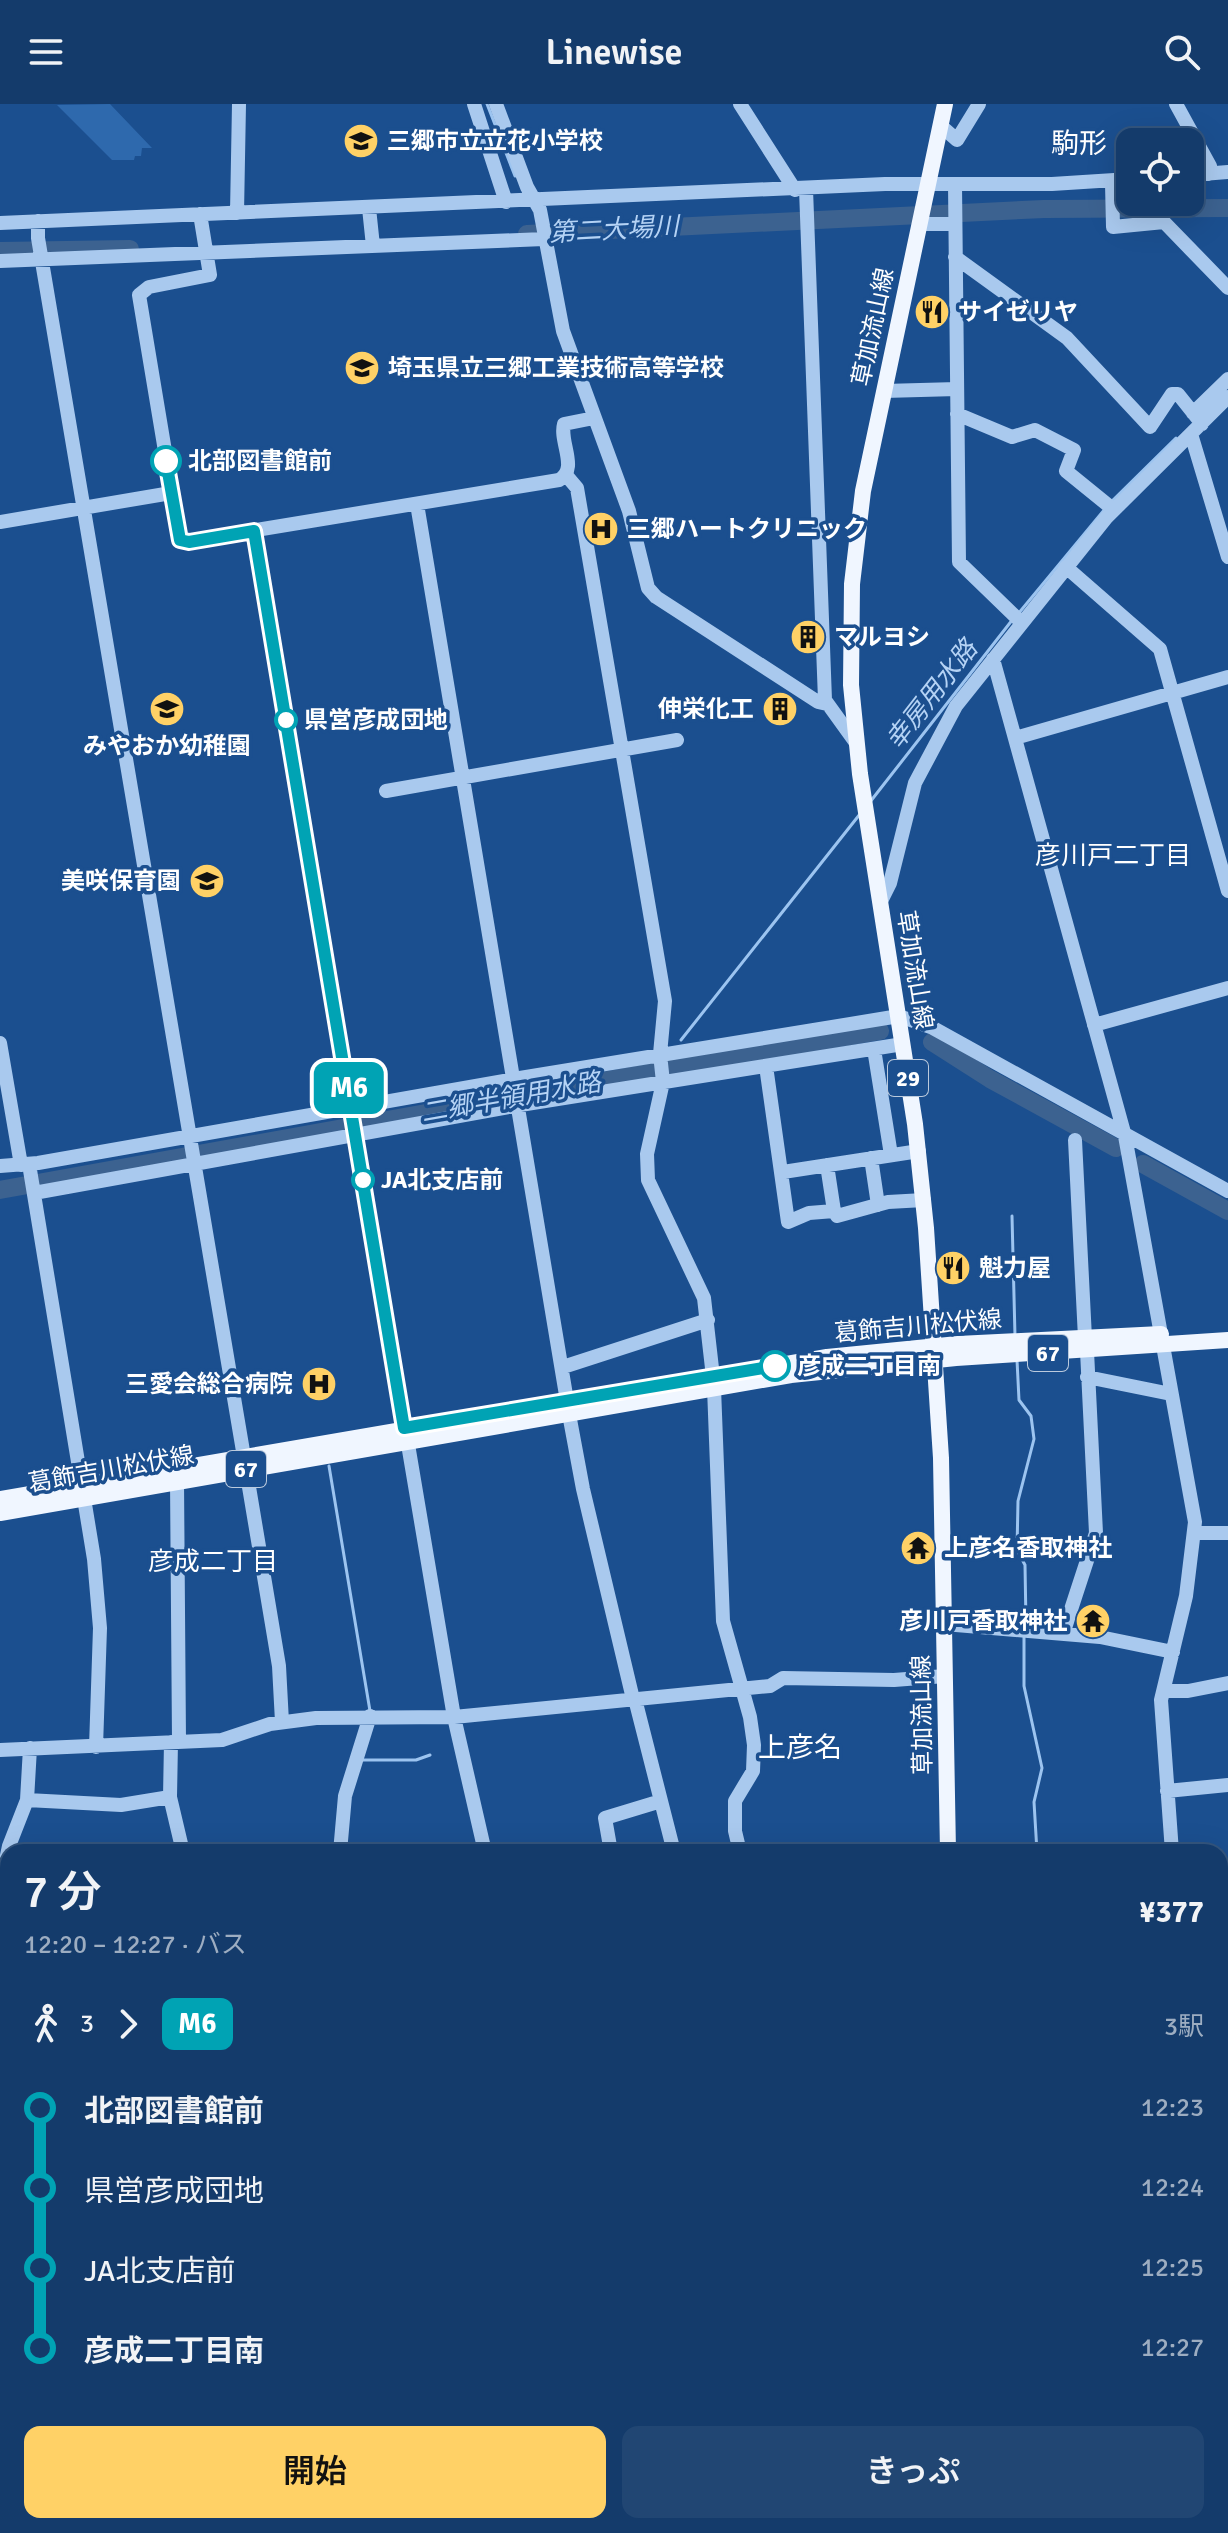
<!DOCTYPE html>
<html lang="ja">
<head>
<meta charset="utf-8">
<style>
  body { margin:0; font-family:Signika,"Noto Sans JP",sans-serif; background:#214673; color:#f1f3f6; height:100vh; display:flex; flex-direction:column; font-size:30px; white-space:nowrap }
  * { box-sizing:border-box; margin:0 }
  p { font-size:26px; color:#9dadc1 }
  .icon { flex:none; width:44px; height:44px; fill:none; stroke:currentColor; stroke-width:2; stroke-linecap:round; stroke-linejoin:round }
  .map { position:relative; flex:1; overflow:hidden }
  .side { position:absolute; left:0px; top:1740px; width:1228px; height:690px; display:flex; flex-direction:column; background:#143b6b; border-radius:24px 24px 0 0; box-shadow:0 8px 32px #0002,0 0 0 2px #33557e }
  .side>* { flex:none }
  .badge { padding:0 16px; border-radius:12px; font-size:28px; line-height:52px }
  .buttons { position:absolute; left:1116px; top:24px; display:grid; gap:16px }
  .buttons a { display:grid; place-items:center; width:88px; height:88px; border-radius:16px; background:#143b6b; box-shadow:0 8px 32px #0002,0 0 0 2px #33557e; font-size:40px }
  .map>.badge { position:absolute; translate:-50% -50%; box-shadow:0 0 0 4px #fff }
  .legs { display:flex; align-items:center; gap:12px; height:88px; padding:0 24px; font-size:26px }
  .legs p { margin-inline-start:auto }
  .overview { display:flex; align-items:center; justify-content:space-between; height:136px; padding:0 24px }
  h1 { font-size:44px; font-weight:600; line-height:60px }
  .button { display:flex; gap:16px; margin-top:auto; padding:16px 24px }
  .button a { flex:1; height:92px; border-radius:16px; background:#ffd166; color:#111; font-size:32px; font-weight:600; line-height:92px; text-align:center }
  .button a+a { background:#214673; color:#f1f3f6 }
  ul { padding:0 24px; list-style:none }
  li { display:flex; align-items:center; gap:28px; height:80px; font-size:30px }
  li i { display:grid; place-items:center; width:12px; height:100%; margin:0 10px; background:currentColor }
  li i::after { content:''; width:20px; height:20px; margin:-10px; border:6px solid; border-radius:50%; background:#143b6b }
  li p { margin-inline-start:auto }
  li:first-child i { background:linear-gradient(#0000 50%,currentColor 0) }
  li:last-child i { background:linear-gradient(currentColor 50%,#0000 0) }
  header { display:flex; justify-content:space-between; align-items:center; height:104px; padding:0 24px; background:#143b6b; font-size:36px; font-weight:600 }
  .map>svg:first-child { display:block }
</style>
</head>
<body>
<header><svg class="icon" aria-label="menu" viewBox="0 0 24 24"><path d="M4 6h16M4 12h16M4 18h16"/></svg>Linewise<svg class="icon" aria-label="search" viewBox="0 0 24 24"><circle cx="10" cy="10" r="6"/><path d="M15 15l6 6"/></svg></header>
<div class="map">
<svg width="1228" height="2429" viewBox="0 0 1228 2429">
  <rect width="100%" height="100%" fill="#1b4f8f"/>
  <path fill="#2e69ad" d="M 110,0 L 152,44 L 142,44 L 141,52 L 135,52 L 134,56 L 112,56 L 57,1 Z"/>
  <path fill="#3c6290" stroke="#9cc4f0" stroke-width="2" d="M 1228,2393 L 1228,2429 L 1131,2429 L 1141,2422 L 1220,2422 L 1220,2396 Z"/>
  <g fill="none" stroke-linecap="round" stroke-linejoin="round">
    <path stroke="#9cc4f0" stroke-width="3" d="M 487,0 L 515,72
      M 1110,399 L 1176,334
      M 1018,510 L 1105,405
      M 870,698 L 1013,515
      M 681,936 L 860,710
      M 1012,1112 L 1015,1232
      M 1017,1256 L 1019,1296 L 1031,1312 L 1034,1335 L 1018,1397 L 1017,1446 L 1025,1461 L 1026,1520
      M 329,1362 L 370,1607
      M 1024,1532 L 1024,1582 L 1042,1664 L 1034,1698 L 1037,1748
      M 360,1656 L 416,1656 L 430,1651
      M 1220,2035 L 1228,2035"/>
    <path stroke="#3c6290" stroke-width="18" d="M 527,130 L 1044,105 L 1228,104
      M 0,147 L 130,145
      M 932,938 L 990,975 L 1116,1044
      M 1143,1060 L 1228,1107
      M 0,1086 L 880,927"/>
    <path stroke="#a9c9ee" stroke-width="14" d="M 474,0 L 506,98
      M 496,0 L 527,83 L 540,106 L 563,227 L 629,407 L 648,484 L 656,493 L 818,598 L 827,600
      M 740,0 L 795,86
      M 1176,0 L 1210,62 L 1209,70
      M 941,22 L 957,36 L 979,0
      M 1190,71 L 1228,68
      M 1112,79 L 1113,123 L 1164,118 L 1228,184
      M 955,80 L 959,458 L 1022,519
      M 806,85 L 825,596 L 856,639
      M 369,104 L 373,142
      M 237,109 L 239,0
      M 200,110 L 210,171 L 149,183 L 139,191 L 179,431 L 184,438 L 559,376 C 579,365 559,338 564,320 L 594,314
      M 38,117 L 38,134 L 244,1353
      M 0,119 L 885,80 L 1052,80 L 1130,75
      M 919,120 L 955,120
      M 955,153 L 1067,234 L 1150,323 L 1172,290 L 1178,290 L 1202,320
      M 0,157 L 544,135
      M 884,287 L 957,285
      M 1193,309 L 1228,275
      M 957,310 L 1012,333 L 1035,326 L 1074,346 L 1066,367 L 1114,406
      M 1191,330 L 1228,453
      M 566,371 L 577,384 L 665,897 L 660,950 L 663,978 L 647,1050 L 648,1076 L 704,1194 L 713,1273
      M 417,400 L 567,1297
      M 0,418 L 171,389
      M 254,427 L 454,1613 L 485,1748
      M 1066,463 L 1160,545 L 1228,787
      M 993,555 L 1125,1032 L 1195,1418 L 1186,1492 L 1161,1596 L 1172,1748
      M 1015,634 L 1228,573
      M 386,687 L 677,636
      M 880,799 L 890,779 L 915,679 L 956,602 L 1107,413 L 1228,293
      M 1094,921 L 1228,884
      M 0,939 L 21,1061
      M 874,945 L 891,1051
      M 766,962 L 788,1118 L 809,1109 L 834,1107 L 837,1112 L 888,1098 L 924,1096
      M 1075,1036 L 1085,1234
      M 871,1054 L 878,1101
      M 29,1060 L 94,1455 L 100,1524 L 96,1643
      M 827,1061 L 834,1107
      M 0,1062 L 38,1059 L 520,974 L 899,912 L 933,924 L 1228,1087
      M 783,1068 L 919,1047
      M 34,1089 L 520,1001 L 903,940
      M 563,1263 L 708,1216
      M 1087,1273 L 1171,1290
      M 714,1284 L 723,1517 L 750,1613 L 754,1641 L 753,1667 L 735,1697 L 735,1727 L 740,1748
      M 569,1310 L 583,1385 L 633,1595
      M 246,1365 L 279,1562 L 282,1618
      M 177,1376 L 179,1637
      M 1196,1429 L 1228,1429
      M 944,1520 L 1100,1533 L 1173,1548
      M 1063,1530 L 1096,1429 L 1087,1247
      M 1163,1587 L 1188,1587 L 1228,1579
      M 635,1595 L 674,1748
      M 171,1638 L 170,1693 L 183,1748
      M 0,1646 L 222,1636 L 270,1620 L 316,1614 L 454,1613 L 770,1582 L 783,1574 L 894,1576 L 945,1572
      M 1167,1687 L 1228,1681
      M 27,1696 L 121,1701 L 170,1693
      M 340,1748 L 345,1692 L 370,1612
      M 611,1748 L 605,1714 L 661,1697
      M 0,1785 L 9,1742 L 27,1696 L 30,1644
      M 0,1877 L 8,1923
      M 1220,1957 L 1228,1957
      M 0,2006 L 8,2004
      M 1220,2007 L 1228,2007
      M 0,2113 L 8,2113
      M 1220,2126 L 1228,2126
      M 0,2336 L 8,2352
      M 1220,2365 L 1228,2362
      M 41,2422 L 44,2429
      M 266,2422 L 270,2429
      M 413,2422 L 415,2429
      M 577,2422 L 578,2429
      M 757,2422 L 758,2429
      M 112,2429 L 126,2422
      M 313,2429 L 324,2422
      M 509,2429 L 537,2422
      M 1023,2429 L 1042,2422"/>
    <path stroke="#f0f6ff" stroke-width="16" d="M 945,0 L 863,387 L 852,480 L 851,581 L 860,670 L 915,1020 L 926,1124 L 941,1354 L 948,1748
      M 0,1395 L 827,1253 L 958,1240 L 1161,1230
      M 0,1409 L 791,1271 L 956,1254 L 1228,1236
      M 1093,2422 L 1095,2429"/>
  </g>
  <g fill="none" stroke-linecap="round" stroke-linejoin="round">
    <defs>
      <path id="line-1" d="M 166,357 L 180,436 L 189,438 L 254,427 L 404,1324 L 775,1262"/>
    </defs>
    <use href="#line-1" stroke="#fff" stroke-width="18"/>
    <use href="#line-1" stroke="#00a3b4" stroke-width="12"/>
  </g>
  <defs>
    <symbol id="school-disc" viewBox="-11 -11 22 22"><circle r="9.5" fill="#ffd166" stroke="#1b4f8f"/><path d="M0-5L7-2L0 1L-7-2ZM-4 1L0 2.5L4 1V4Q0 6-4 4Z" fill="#111"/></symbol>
    <symbol id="restaurant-disc" viewBox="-11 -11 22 22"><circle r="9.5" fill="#ffd166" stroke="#1b4f8f"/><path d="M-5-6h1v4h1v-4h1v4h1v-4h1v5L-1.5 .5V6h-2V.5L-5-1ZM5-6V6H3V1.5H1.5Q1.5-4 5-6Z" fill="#111"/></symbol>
    <symbol id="hospital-disc" viewBox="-11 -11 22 22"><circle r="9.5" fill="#ffd166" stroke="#1b4f8f"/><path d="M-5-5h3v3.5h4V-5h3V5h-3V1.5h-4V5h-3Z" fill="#111"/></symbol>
    <symbol id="building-disc" viewBox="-11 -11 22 22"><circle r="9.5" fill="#ffd166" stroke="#1b4f8f"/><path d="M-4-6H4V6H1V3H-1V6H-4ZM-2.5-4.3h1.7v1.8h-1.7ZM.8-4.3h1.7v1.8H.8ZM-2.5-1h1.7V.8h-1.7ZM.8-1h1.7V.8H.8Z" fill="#111"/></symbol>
    <symbol id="temple-disc" viewBox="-11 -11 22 22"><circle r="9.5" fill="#ffd166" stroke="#1b4f8f"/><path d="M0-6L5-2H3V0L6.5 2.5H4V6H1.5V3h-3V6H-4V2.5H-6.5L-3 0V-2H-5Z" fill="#111"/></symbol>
  </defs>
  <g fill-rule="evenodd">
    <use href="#school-disc" x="341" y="17" width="40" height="40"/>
    <use href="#restaurant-disc" x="912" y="188" width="40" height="40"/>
    <use href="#school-disc" x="342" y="244" width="40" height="40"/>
    <use href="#hospital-disc" x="581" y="405" width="40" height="40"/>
    <use href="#building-disc" x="788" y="513" width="40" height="40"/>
    <use href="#school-disc" x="147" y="585" width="40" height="40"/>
    <use href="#building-disc" x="760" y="585" width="40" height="40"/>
    <use href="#school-disc" x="187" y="757" width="40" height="40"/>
    <use href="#restaurant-disc" x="933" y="1144" width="40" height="40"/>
    <use href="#hospital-disc" x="299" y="1260" width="40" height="40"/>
    <use href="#temple-disc" x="898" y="1424" width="40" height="40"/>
    <use href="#temple-disc" x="1073" y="1497" width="40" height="40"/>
  </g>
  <g fill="#fff" stroke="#00a3b4" stroke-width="4">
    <circle cx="166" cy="357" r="14"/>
    <circle cx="286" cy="616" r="10"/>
    <circle cx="363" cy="1076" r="10"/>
    <circle cx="775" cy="1262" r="14"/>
  </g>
  <g text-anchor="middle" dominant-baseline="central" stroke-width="7" stroke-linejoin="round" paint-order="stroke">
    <g fill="#1b4f8f" stroke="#bbcadd" stroke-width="2">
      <rect x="888" y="956" width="40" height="36" rx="6"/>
      <rect x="1028" y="1231" width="40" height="36" rx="6"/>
      <rect x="226" y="1347" width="40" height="36" rx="6"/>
    </g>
    <g font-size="22" font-weight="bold" fill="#fff">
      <text x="908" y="974">29</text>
      <text x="1048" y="1249">67</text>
      <text x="246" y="1365">67</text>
    </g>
    <g font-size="24" font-weight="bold" fill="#fff" stroke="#1b4f8f" text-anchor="start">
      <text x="387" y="37">三郷市立立花小学校</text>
      <text x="958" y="208">サイゼリヤ</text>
      <text x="388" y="264">埼玉県立三郷工業技術高等学校</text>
      <text x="627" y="425">三郷ハートクリニック</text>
      <text x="834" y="533">マルヨシ</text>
      <text x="754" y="605" text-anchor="end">伸栄化工</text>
      <text x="167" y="642" text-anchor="middle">みやおか幼稚園</text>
      <text x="181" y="777" text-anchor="end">美咲保育園</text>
      <text x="979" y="1164">魁力屋</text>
      <text x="293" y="1280" text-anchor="end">三愛会総合病院</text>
      <text x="944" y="1444">上彦名香取神社</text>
      <text x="1067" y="1517" text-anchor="end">彦川戸香取神社</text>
    </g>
    <g font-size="24" fill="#fff" stroke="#1b4f8f">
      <text transform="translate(873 223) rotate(-78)">草加流山線</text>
      <text transform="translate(915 866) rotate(81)">草加流山線</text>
      <text transform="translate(918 1222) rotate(-5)">葛飾吉川松伏線</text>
      <text transform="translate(111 1365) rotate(-10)">葛飾吉川松伏線</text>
      <text transform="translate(922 1611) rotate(-91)">草加流山線</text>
    </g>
    <g font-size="24" font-weight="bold" fill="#fff" stroke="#1b4f8f" text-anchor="start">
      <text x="188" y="357">北部図書館前</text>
      <text x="304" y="616">県営彦成団地</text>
      <text x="381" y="1076">JA北支店前</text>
      <text x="797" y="1262">彦成二丁目南</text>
    </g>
    <g font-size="26" font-style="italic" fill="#b5d3f5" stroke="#1b4f8f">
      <text transform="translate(614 126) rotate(-3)">第二大場川</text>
      <text transform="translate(932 591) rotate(-52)">幸房用水路</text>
      <text transform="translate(511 994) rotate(-10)">二郷半領用水路</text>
    </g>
    <g font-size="26" fill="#fff" stroke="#1b4f8f">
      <text x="1113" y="752">彦川戸二丁目</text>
      <text x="213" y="1458">彦成二丁目</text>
    </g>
    <g font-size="28" fill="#fff" stroke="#1b4f8f">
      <text x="1079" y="40">駒形</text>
      <text x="800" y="1644">上彦名</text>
    </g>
  </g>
</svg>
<div class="buttons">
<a><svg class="icon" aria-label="locate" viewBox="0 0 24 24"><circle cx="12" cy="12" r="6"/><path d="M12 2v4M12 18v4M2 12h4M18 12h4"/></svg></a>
</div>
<b class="badge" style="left:349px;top:984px;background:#00a3b4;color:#fff">M6</b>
<section class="side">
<div class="overview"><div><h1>7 分</h1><p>12:20 – 12:27 · バス</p></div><b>¥377</b></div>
<div class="legs"><svg class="icon" aria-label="walk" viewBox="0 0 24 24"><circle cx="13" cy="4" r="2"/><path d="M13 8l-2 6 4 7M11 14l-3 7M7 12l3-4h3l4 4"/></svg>3<svg class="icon" aria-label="forward" viewBox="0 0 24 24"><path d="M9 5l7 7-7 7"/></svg><b class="badge" style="background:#00a3b4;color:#fff">M6</b><p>3駅</p></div>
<ul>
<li><i style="color:#00a3b4"></i><b>北部図書館前</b><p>12:23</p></li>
<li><i style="color:#00a3b4"></i><span>県営彦成団地</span><p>12:24</p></li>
<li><i style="color:#00a3b4"></i><span>JA北支店前</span><p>12:25</p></li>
<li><i style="color:#00a3b4"></i><b>彦成二丁目南</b><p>12:27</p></li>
</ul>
<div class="button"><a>開始</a><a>きっぷ</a></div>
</section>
</div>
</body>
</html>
